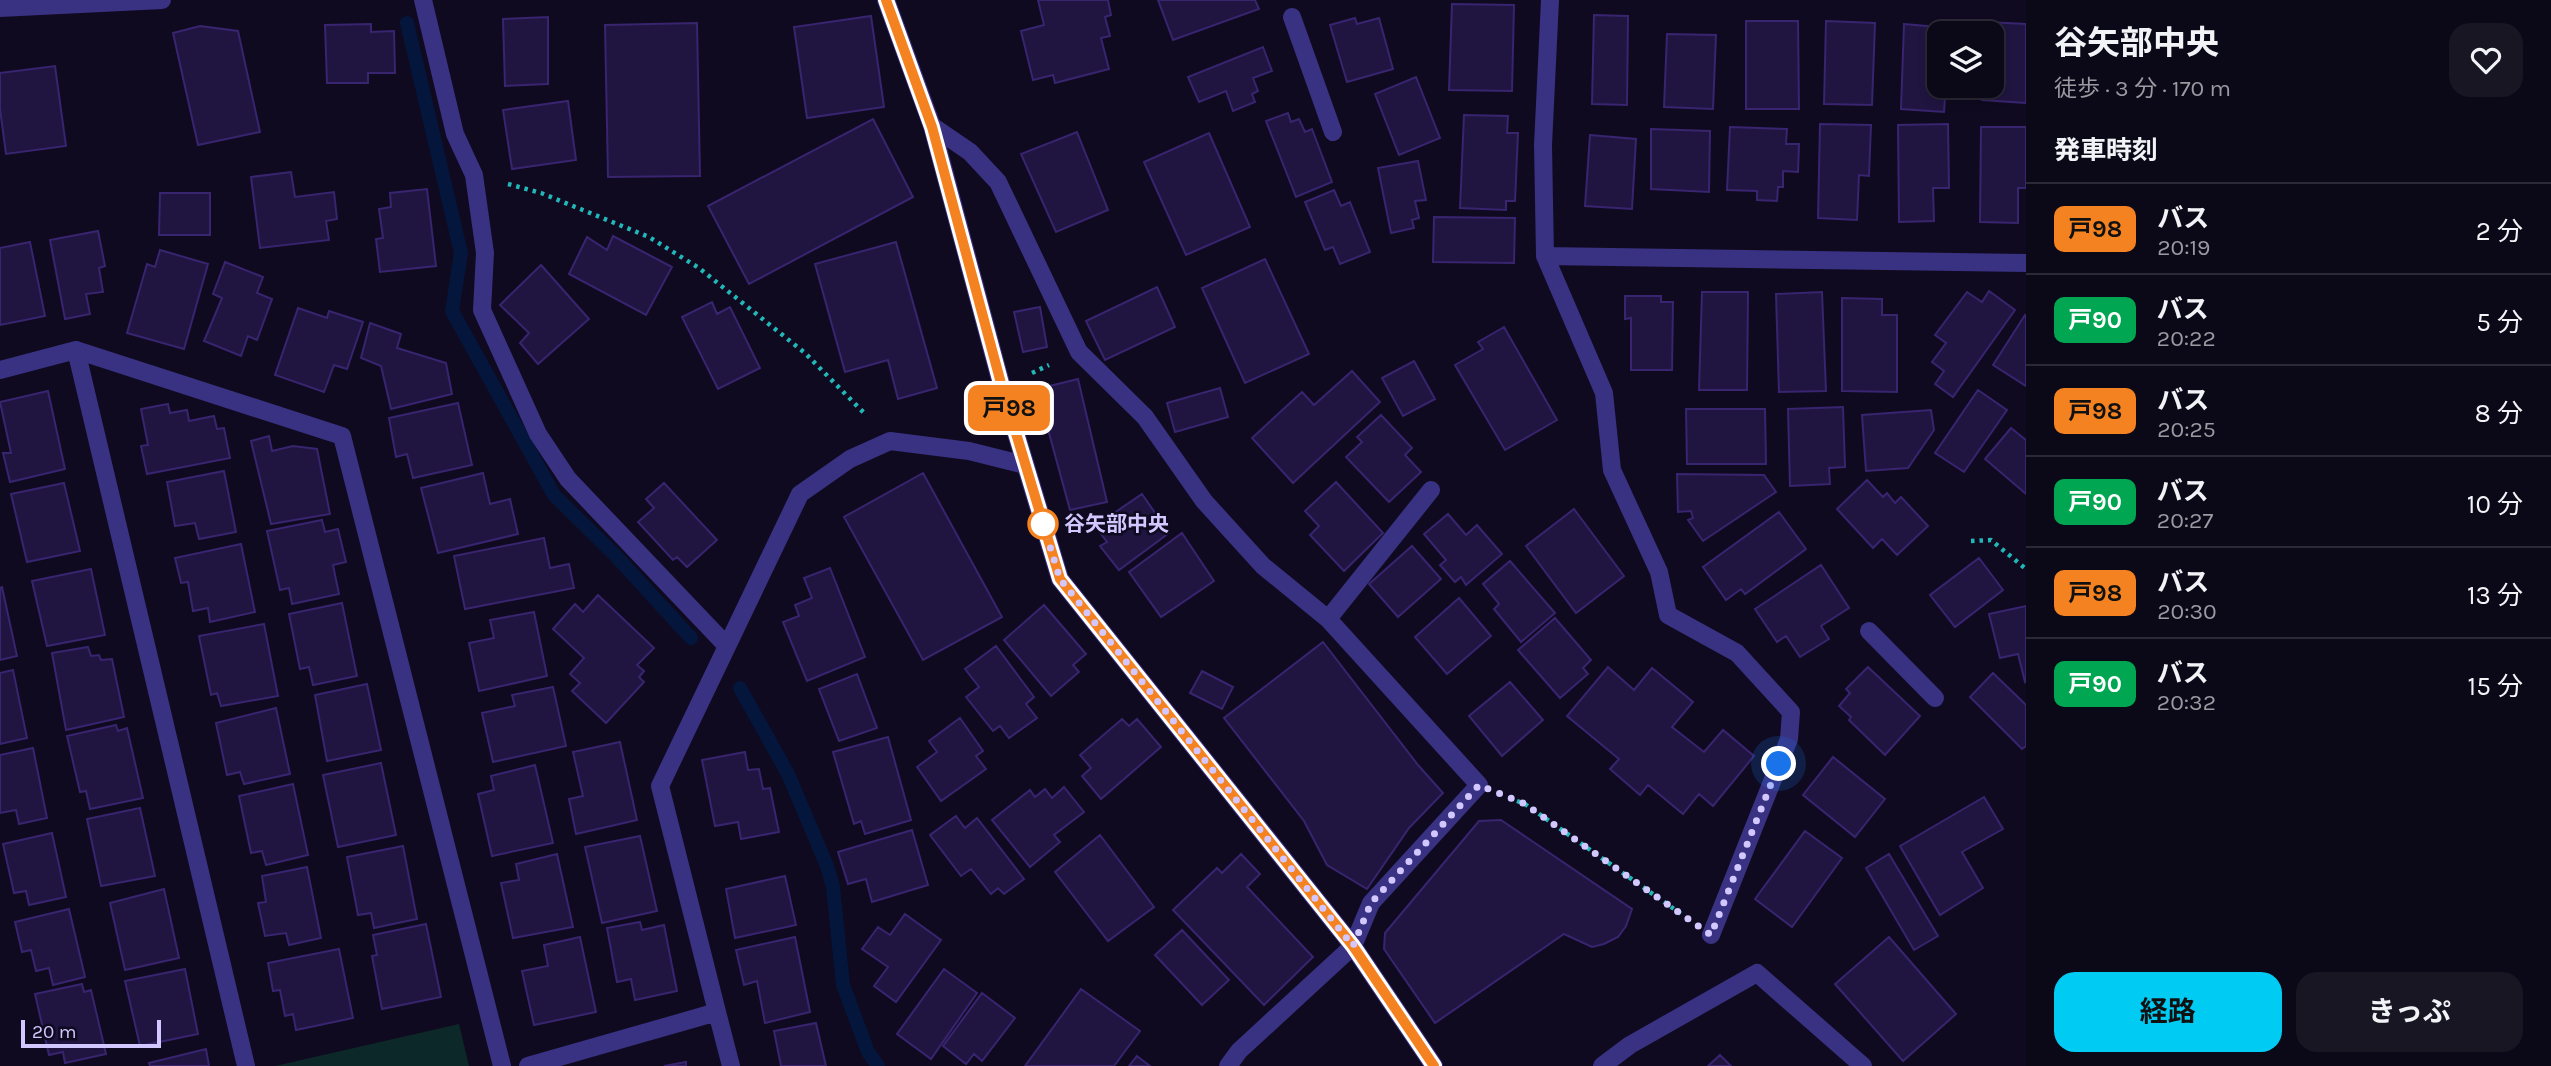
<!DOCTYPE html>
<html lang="ja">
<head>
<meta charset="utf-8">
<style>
  body { margin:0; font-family:Karla,"Noto Sans JP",sans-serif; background:#191624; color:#f1f3f6; height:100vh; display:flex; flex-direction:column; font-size:26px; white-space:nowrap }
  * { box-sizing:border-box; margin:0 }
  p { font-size:23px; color:#9a9aa1 }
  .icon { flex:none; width:38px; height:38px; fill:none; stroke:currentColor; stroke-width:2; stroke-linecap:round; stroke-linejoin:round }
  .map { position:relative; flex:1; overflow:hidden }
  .panel { display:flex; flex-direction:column; background:#0b0817; width:525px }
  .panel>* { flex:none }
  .badge { padding:0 14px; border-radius:10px; font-size:24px; line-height:46px }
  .buttons { position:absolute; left:1927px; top:21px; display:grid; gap:14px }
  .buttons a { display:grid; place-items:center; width:77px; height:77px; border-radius:14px; background:#0b0817; box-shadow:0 4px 10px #0003,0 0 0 2px #2b2936; font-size:35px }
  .scale { position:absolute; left:21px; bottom:18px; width:140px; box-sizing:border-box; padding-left:7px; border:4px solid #d2c8ff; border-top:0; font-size:19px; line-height:24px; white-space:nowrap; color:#d2c8ff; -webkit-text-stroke:5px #0f0a1f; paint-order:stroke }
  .you { position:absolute; width:35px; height:35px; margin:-18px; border:5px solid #fff; border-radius:50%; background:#1a73e8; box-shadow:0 0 0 10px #1a73e833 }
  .map>.badge { position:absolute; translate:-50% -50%; box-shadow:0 0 0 4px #fff }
  h2 { padding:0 28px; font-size:26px; line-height:63px }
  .round { display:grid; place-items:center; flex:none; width:74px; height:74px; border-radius:21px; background:#191624 }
  .overview { display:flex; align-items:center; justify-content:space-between; height:119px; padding:0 28px }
  h1 { font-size:33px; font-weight:700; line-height:52px }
  .cta { display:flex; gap:14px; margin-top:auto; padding:14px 28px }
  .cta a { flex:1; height:80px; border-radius:21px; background:#00cbf3; color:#111; font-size:28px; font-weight:700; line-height:80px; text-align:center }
  .cta a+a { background:#191624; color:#f1f3f6 }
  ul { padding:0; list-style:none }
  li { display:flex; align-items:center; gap:21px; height:91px; padding:0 28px; border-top:2px solid #2b2936 }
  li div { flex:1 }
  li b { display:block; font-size:26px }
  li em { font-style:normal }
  li .badge { min-width:77px; font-weight:700; text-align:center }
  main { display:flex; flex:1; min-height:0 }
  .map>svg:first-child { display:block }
</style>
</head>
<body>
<main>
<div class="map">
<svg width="2026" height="1066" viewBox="0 0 2026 1066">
  <rect width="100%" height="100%" fill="#0f0a1f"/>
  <path fill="#0d2829" d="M 459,1024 L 469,1066 L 275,1066 Z"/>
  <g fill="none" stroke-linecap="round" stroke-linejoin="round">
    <path stroke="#05163d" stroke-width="14" d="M 407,23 L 461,253 L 452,311 L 554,495 L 615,555 L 691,638
      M 740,688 L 788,774 L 827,866 L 833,887 L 843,985 L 868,1052 L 878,1066"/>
  </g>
  <path fill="#201541" stroke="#38246f" stroke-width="2" d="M 1038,0 L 1108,0 L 1111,15 L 1105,17 L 1110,36 L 1101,38 L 1109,69 L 1055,83 L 1053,75 L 1033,80 L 1021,31 L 1044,25 Z
    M 1158,0 L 1255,0 L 1259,9 L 1173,40 Z
    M 1452,4 L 1514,5 L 1512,91 L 1449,90 Z
    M 1594,15 L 1628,16 L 1627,105 L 1592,104 Z
    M 871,16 L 884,107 L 807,118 L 794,27 Z
    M 548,17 L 548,84 L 505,86 L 503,19 Z
    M 1355,18 L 1357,24 L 1379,18 L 1393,69 L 1347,82 L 1330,25 Z
    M 1746,21 L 1798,21 L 1799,109 L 1746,109 Z
    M 1826,21 L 1875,23 L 1872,105 L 1824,104 Z
    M 1987,22 L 2026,24 L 2026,103 L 1982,100 L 1983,86 L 1992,86 L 1992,33 L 1987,33 Z
    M 697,23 L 700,176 L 608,177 L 605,25 Z
    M 371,24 L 371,32 L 394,31 L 395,73 L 368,73 L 368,83 L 327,83 L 325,25 Z
    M 1904,24 L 1949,28 L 1948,33 L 1939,33 L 1939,86 L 1946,86 L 1944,112 L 1901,109 Z
    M 200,26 L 238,31 L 260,132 L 198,145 L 173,33 Z
    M 1667,34 L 1716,35 L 1713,109 L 1664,107 Z
    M 1263,47 L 1272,71 L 1253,78 L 1258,91 L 1252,94 L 1255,102 L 1233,111 L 1226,91 L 1199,102 L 1188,77 Z
    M 55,66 L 66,146 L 6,154 L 0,109 L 0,73 Z
    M 1416,77 L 1440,138 L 1399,155 L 1375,94 Z
    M 568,101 L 576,160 L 512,169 L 503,110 Z
    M 1288,113 L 1291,122 L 1299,119 L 1305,132 L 1312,129 L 1332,182 L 1296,197 L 1266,121 Z
    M 1464,115 L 1508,116 L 1507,133 L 1518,133 L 1515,201 L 1506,201 L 1506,210 L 1460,208 Z
    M 873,119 L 913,197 L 749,284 L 708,206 Z
    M 1820,124 L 1871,125 L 1869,176 L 1859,175 L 1857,220 L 1818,218 Z
    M 1948,124 L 1949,188 L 1933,188 L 1934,221 L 1899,222 L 1898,125 Z
    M 1730,127 L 1787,129 L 1786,144 L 1799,144 L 1798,172 L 1783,171 L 1783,187 L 1778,187 L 1777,201 L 1757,200 L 1757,191 L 1727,190 Z
    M 1981,127 L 2026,127 L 2026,188 L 2018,188 L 2018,223 L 1980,222 Z
    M 1651,129 L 1710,131 L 1709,192 L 1651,189 Z
    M 1077,132 L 1108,210 L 1056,232 L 1021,154 Z
    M 1209,133 L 1250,227 L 1186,255 L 1144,162 Z
    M 1590,135 L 1636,139 L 1632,209 L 1585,206 Z
    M 1418,161 L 1426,200 L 1415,201 L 1419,218 L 1412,220 L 1414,228 L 1391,233 L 1378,168 Z
    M 291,172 L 295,197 L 334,192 L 337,219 L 326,221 L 329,240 L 260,248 L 251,177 Z
    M 427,189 L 436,266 L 380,272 L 376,239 L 383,238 L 379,209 L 391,207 L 390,193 Z
    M 1334,190 L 1341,206 L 1350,202 L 1370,252 L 1340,264 L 1333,247 L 1325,250 L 1305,202 Z
    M 160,193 L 210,193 L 210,235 L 159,235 Z
    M 1434,217 L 1515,218 L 1514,263 L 1433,262 Z
    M 98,231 L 105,266 L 99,268 L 103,292 L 86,294 L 90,314 L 65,319 L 50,240 Z
    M 613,236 L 672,267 L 646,315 L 569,274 L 587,237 L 607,250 Z
    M 30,242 L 45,316 L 0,325 L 0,248 Z
    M 896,242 L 937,388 L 898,399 L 888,360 L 845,372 L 815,264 Z
    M 160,250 L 208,264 L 184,349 L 127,333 L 147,264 L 155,267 Z
    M 1265,259 L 1309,354 L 1245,383 L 1202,288 Z
    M 225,262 L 263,277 L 257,293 L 272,299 L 257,340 L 248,336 L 241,356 L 204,341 L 222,298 L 213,294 Z
    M 541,265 L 589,319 L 538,364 L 520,343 L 529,333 L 500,305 Z
    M 1157,287 L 1175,327 L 1105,360 L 1086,321 Z
    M 1989,291 L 2015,310 L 1953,397 L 1935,384 L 1944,371 L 1932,362 L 1946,343 L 1935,335 L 1967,292 L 1982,302 Z
    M 1702,292 L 1748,292 L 1747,390 L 1699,390 Z
    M 1822,292 L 1826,391 L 1779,392 L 1776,294 Z
    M 1625,296 L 1661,296 L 1661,302 L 1673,302 L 1672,370 L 1631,370 L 1631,318 L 1625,319 Z
    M 1842,298 L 1882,299 L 1882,315 L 1897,315 L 1897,392 L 1842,391 Z
    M 712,302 L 717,314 L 730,307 L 760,368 L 718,389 L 682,317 Z
    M 1040,307 L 1047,347 L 1023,352 L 1014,312 Z
    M 298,308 L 327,318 L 329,311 L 363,322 L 347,369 L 334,365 L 324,392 L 275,375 Z
    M 2025,315 L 2026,316 L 2026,386 L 1993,365 Z
    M 370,323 L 401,334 L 397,348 L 446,363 L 452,394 L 391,409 L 381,366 L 361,358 Z
    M 1504,327 L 1557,420 L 1505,450 L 1455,365 L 1483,349 L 1478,342 Z
    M 1414,361 L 1435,399 L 1403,416 L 1382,378 Z
    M 1352,371 L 1380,402 L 1293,483 L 1252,438 L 1302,392 L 1314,405 Z
    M 1078,379 L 1107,502 L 1070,510 L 1037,389 Z
    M 1220,388 L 1228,417 L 1175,432 L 1167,403 Z
    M 1978,390 L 2007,410 L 1964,472 L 1935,453 Z
    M 48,391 L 65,469 L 10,482 L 3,453 L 11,453 L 0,402 Z
    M 458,403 L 472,465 L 413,478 L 407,454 L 396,457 L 389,418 Z
    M 168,404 L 170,413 L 187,410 L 189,421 L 214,416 L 217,429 L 224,428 L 230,458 L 147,474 L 141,446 L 148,445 L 141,409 Z
    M 1843,407 L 1845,467 L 1829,468 L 1830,484 L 1790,486 L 1788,409 Z
    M 1686,409 L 1765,409 L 1766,464 L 1687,464 Z
    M 1931,410 L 1934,430 L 1908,468 L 1866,471 L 1862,415 Z
    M 1381,415 L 1412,448 L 1405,455 L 1421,472 L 1389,502 L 1346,457 L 1362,442 L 1357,437 Z
    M 2011,428 L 2026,440 L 2026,494 L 1985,459 Z
    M 269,436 L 272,451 L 293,446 L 317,449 L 330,514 L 271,524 L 251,441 Z
    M 224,471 L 236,532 L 199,539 L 195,523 L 175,526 L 167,482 Z
    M 483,473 L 490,504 L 510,499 L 518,534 L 438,553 L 421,488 Z
    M 923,473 L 1002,617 L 923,660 L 844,517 Z
    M 1677,474 L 1764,475 L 1776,492 L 1703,541 L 1688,520 L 1693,518 L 1691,511 L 1678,512 Z
    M 1867,480 L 1883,497 L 1887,493 L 1895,503 L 1901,497 L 1928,526 L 1897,555 L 1882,539 L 1873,548 L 1837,509 Z
    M 1336,482 L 1383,533 L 1344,571 L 1310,535 L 1319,526 L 1305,511 Z
    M 64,483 L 80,551 L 27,562 L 11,494 Z
    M 664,483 L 717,540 L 687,567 L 677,557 L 673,560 L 638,522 L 654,508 L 646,499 Z
    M 1142,494 L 1169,533 L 1119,570 L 1100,546 L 1107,542 L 1095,526 Z
    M 1574,509 L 1624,576 L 1576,613 L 1526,546 Z
    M 1779,512 L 1806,549 L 1745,594 L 1741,589 L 1726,600 L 1703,567 Z
    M 1448,514 L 1466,535 L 1477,525 L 1502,554 L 1466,585 L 1461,577 L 1455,582 L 1440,565 L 1446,560 L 1424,534 Z
    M 322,520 L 325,532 L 338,529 L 346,562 L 333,565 L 339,594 L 292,604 L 289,588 L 280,590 L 267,531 Z
    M 1182,533 L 1214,581 L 1161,617 L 1129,572 Z
    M 544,538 L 550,568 L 569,564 L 574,588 L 465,609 L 454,556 Z
    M 241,544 L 255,612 L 210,622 L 208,608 L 193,611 L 188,582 L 181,583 L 175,558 Z
    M 1412,546 L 1441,579 L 1398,617 L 1369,584 Z
    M 1979,558 L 2003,590 L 1955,627 L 1930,595 Z
    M 1510,561 L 1555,613 L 1521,642 L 1494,609 L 1499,604 L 1483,584 Z
    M 1821,565 L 1849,608 L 1821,626 L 1829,639 L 1800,657 L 1786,636 L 1777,642 L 1755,609 Z
    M 830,568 L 865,657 L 807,681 L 783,622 L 799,616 L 795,605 L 812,598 L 804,578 Z
    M 91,569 L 105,635 L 47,646 L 32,581 Z
    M 2,587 L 17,656 L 0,660 L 0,588 Z
    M 598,595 L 654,648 L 637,665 L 644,671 L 639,677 L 644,682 L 606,723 L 572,691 L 580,683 L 570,674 L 584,658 L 553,629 L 575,604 L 583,612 Z
    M 1459,598 L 1491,636 L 1447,674 L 1415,637 Z
    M 342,603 L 357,676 L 313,685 L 309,667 L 300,669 L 289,614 Z
    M 1044,605 L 1086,654 L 1073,665 L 1079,672 L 1051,696 L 1004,640 Z
    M 2026,606 L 2026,681 L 2025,682 L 2018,654 L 2000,658 L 1989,614 Z
    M 534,612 L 547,676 L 479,691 L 469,643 L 494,638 L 490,620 Z
    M 1555,618 L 1591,660 L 1583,668 L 1588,674 L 1560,698 L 1518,650 Z
    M 264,624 L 278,696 L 221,706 L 217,693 L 211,695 L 199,636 Z
    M 1323,642 L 1418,765 L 1443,793 L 1409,828 L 1367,889 L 1327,865 L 1304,821 L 1224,718 Z
    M 996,646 L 1034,697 L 1026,704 L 1037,718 L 1009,738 L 1000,726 L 993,731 L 966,697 L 979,687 L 965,669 Z
    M 88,647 L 91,656 L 99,655 L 101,660 L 112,659 L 124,717 L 66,730 L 52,653 Z
    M 1608,667 L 1634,690 L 1652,668 L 1693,702 L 1672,727 L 1704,752 L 1723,730 L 1754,756 L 1713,806 L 1699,794 L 1683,814 L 1648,785 L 1640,795 L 1610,769 L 1619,759 L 1567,716 Z
    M 1868,667 L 1920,716 L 1885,755 L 1849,720 L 1851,717 L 1839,706 L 1850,693 L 1846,689 Z
    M 13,670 L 27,738 L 0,744 L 0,673 Z
    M 1202,671 L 1233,687 L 1222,709 L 1190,693 Z
    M 1993,673 L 2026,705 L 2026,746 L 2022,749 L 1970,697 Z
    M 857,674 L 877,728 L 839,741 L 819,689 Z
    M 1510,682 L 1543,720 L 1502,756 L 1469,716 Z
    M 367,684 L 381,750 L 327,761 L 315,695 Z
    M 553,687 L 566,746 L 493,762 L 482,713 L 515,706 L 512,695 Z
    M 276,708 L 290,774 L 244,784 L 240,772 L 227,775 L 216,723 Z
    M 960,718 L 983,751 L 976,756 L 986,769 L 941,801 L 917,767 L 937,752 L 929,741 Z
    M 1122,719 L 1129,726 L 1137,719 L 1161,747 L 1101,799 L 1082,776 L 1091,768 L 1080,755 Z
    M 116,725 L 118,731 L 127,728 L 143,798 L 90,809 L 86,791 L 80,792 L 67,736 Z
    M 888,737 L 911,820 L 865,834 L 861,821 L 854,824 L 833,752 Z
    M 620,742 L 637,820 L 576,834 L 569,799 L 583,796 L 573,752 Z
    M 33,748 L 47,818 L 19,824 L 16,810 L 0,813 L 0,755 Z
    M 745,752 L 748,770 L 759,769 L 763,789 L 770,788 L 779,832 L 741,839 L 738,822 L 715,826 L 702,760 Z
    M 1833,757 L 1885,799 L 1855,837 L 1803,795 Z
    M 381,763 L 396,835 L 338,847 L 323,775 Z
    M 535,765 L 553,843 L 492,856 L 478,794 L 494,790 L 491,776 Z
    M 293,784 L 308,855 L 266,865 L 262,851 L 251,853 L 239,796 Z
    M 1064,787 L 1084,812 L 1054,835 L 1060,842 L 1030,867 L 992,820 L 1030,790 L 1035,797 L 1045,789 L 1052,798 Z
    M 1984,797 L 2003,829 L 1962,852 L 1983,888 L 1940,915 L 1900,846 Z
    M 140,808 L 155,876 L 101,886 L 87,819 Z
    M 956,816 L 965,828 L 977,818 L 1024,879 L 1004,894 L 998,888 L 991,894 L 971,869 L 961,876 L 930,835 Z
    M 1501,820 L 1632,909 L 1626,926 L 1618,937 L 1604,944 L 1592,947 L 1564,934 L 1435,1023 L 1384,949 L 1385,933 L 1479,821 Z
    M 912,830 L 928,885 L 872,902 L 866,879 L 848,884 L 838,852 Z
    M 1805,831 L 1842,858 L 1792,927 L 1755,899 Z
    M 52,833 L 66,897 L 29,905 L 26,891 L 14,893 L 3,844 Z
    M 1100,835 L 1154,907 L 1108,941 L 1055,872 Z
    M 640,836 L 657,911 L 602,923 L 585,847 Z
    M 403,846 L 417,919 L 374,928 L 371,913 L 358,915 L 347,857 Z
    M 557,854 L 573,927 L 513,938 L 501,883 L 519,880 L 516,864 Z
    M 1241,854 L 1260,874 L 1247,887 L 1313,957 L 1264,1005 L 1173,910 L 1217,868 L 1222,873 Z
    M 1889,854 L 1938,936 L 1914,950 L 1866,868 Z
    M 307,867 L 321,938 L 289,945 L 286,933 L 265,936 L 258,903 L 266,902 L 262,876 Z
    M 785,876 L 796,925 L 735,938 L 726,889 Z
    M 164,889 L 179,958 L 125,970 L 110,903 Z
    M 69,909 L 85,977 L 53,985 L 49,968 L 36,971 L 31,950 L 22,952 L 15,922 Z
    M 905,914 L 941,940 L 896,1002 L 874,986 L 888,967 L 862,949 L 878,927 L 890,935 Z
    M 640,922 L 642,930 L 664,925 L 677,991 L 635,1000 L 631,979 L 617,982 L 607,928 Z
    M 426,924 L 441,997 L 382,1009 L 372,956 L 377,955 L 373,935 Z
    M 1182,930 L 1229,980 L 1202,1005 L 1155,955 Z
    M 580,937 L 596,1012 L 534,1025 L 522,971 L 548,966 L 544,945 Z
    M 795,937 L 810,1012 L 765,1023 L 757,981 L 744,985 L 736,950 Z
    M 1889,937 L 1956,1014 L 1903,1061 L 1835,984 Z
    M 339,949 L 353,1018 L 296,1030 L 293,1014 L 285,1016 L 280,990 L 273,991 L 268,963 Z
    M 185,969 L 198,1034 L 140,1046 L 125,981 Z
    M 944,969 L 977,993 L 931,1059 L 897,1034 Z
    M 82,984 L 84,992 L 91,990 L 106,1054 L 65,1063 L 63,1052 L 49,1055 L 35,994 Z
    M 1081,989 L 1140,1031 L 1114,1066 L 1025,1066 Z
    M 982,993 L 1015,1018 L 982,1061 L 974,1054 L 966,1064 L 943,1046 Z
    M 816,1023 L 826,1066 L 781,1066 L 774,1031 Z
    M 206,1049 L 209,1066 L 150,1066 L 149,1063 Z
    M 1720,1055 L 1731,1066 L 1708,1066 Z
    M 1137,1056 L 1150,1066 L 1129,1066 Z
    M 686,1062 L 686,1066 L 664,1066 Z"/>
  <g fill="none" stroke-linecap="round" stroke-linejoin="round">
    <path stroke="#22b8b9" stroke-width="4.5" stroke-dasharray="3.5 5" stroke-linecap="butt" d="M 508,184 L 541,193 L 649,237 L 699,268 L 805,353 L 866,415
      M 1032,373 L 1049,365
      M 1971,541 L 1991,540 L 2026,569
      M 1509,798 L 1525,804 L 1684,916"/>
    <path stroke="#393182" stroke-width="18" d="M 423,0 L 455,134 L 474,175 L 485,253 L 482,310 L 538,434 L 568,479 L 726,645
      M 886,0 L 932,126 L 1002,387 L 1060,579 L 1353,946 L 1434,1066
      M 1550,0 L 1543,145 L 1545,256 L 2026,263
      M 0,8 L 162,0
      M 1292,17 L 1333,132
      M 932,126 L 970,152 L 998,182 L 1079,352 L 1145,417 L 1204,501 L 1263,566 L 1328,619 L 1479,785 L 1371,903 L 1353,946 L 1239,1051 L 1228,1066
      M 1545,256 L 1604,393 L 1612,470 L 1659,572 L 1668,615 L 1737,653 L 1791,712 L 1789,739 L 1711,935
      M 76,350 L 246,1066
      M 0,370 L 76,350 L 342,436 L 502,1066
      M 1328,619 L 1431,490
      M 1869,631 L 1935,698
      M 717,1012 L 731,1066
      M 528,1066 L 717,1012 L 660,786 L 800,494 L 850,459 L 890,441 L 969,451 L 1025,465
      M 1602,1066 L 1630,1045 L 1757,973 L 1863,1066"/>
  </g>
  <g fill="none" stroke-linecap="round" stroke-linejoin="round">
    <defs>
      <path id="line" d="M 886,0 L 932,127 L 1002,387 L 1060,579 L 1353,946 L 1434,1066"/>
    </defs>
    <use href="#line" stroke="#fff" stroke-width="16"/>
    <use href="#line" stroke="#f58220" stroke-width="10"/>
    <path stroke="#d2c8ff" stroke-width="7" stroke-dasharray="0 12.6" d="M 1043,524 L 1060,579 L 1353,946 L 1371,903 L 1479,785 L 1525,804 L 1711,935 L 1779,764"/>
  </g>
  <circle fill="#fff" stroke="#f58220" stroke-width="3.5" cx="1043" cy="524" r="14"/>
  <g text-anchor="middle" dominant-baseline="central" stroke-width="5" stroke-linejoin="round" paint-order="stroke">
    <g font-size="21" font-weight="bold" fill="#d2c8ff" stroke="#0f0a1f" text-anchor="start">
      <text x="1064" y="524">谷矢部中央</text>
    </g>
  </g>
</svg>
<div class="buttons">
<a><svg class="icon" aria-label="layers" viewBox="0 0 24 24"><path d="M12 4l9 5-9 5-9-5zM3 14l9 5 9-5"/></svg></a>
</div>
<div class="scale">20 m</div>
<div class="you" style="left:1779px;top:764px"></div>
<b class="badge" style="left:1009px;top:408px;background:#f58220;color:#111">戸98</b>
</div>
<section class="panel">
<div class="overview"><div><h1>谷矢部中央</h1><p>徒歩 · 3 分 · 170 m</p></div><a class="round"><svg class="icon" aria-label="heart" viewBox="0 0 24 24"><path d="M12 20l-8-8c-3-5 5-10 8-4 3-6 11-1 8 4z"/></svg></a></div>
<h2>発車時刻</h2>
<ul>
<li><span class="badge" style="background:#f58220;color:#111">戸98</span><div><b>バス</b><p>20:19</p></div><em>2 分</em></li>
<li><span class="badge" style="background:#00a651;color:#fff">戸90</span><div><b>バス</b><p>20:22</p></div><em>5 分</em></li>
<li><span class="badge" style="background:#f58220;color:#111">戸98</span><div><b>バス</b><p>20:25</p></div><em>8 分</em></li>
<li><span class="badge" style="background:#00a651;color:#fff">戸90</span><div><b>バス</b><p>20:27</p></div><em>10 分</em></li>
<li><span class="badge" style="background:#f58220;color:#111">戸98</span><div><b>バス</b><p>20:30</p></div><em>13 分</em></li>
<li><span class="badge" style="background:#00a651;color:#fff">戸90</span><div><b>バス</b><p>20:32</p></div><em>15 分</em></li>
</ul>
<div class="cta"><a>経路</a><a>きっぷ</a></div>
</section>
</main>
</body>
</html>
